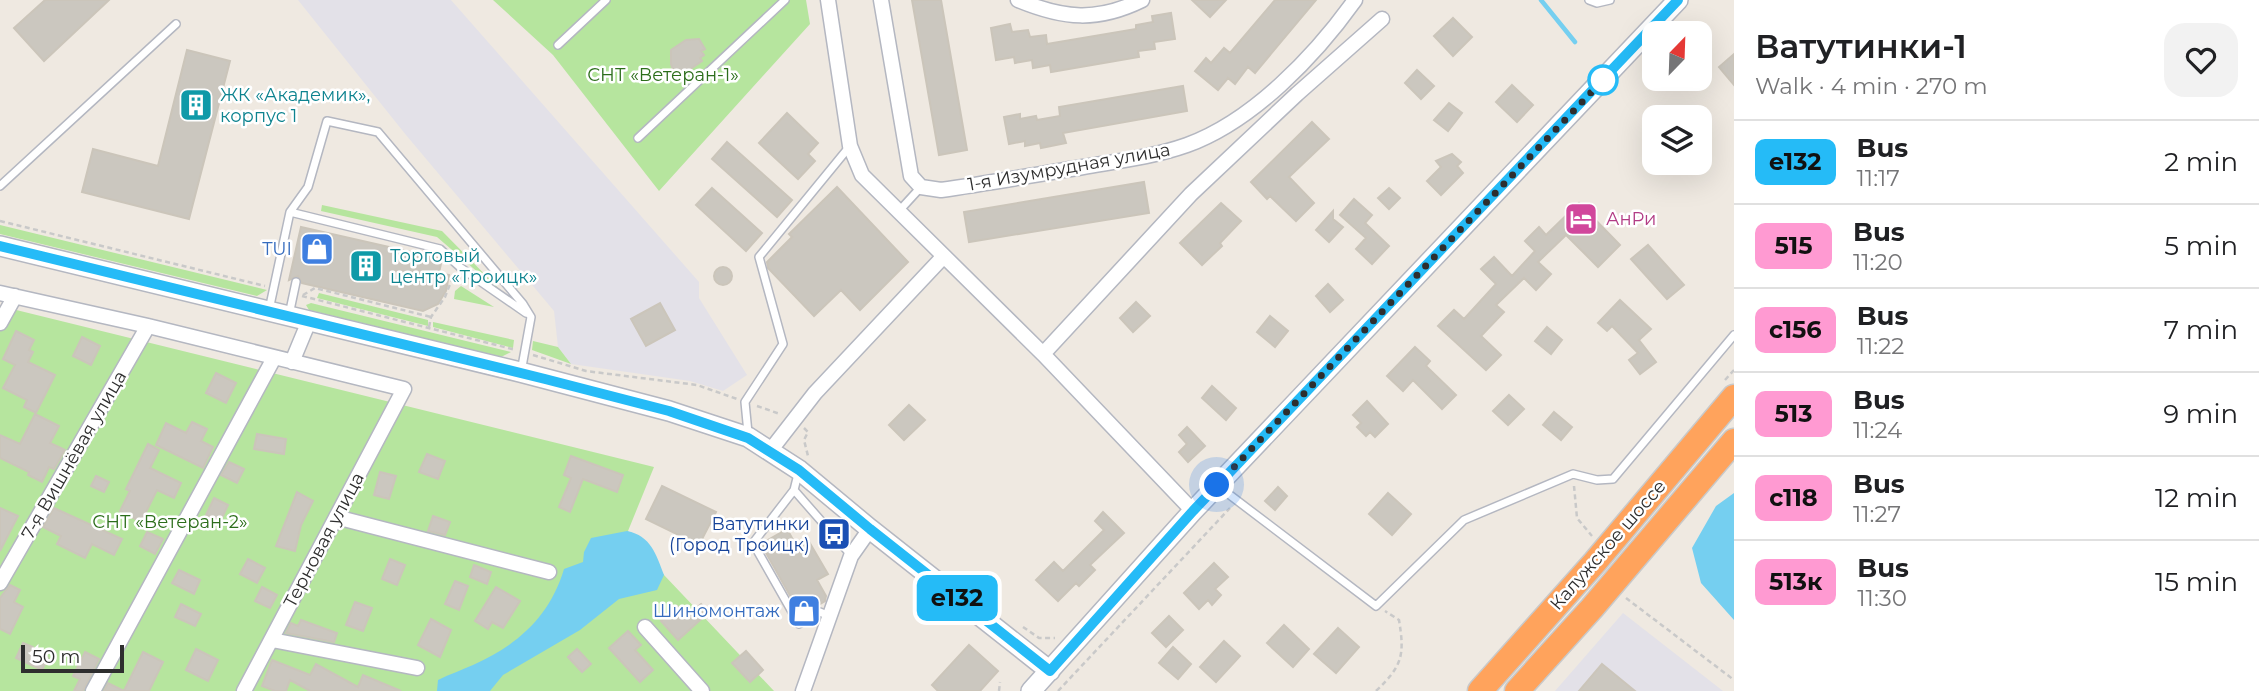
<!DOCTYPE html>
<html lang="en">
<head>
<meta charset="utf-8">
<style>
  body { margin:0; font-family:Montserrat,sans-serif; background:#f2f2f2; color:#202124; height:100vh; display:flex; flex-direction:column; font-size:26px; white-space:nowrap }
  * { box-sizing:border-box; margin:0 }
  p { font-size:23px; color:#757577 }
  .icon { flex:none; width:38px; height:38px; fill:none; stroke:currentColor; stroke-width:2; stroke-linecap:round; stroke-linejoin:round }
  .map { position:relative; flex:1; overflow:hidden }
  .drawer { display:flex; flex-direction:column; background:#fff; width:525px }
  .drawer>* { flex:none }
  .badge { padding:0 14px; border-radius:10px; font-size:24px; line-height:46px }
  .needle { width:46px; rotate:23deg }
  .controls { position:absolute; left:1642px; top:21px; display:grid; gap:14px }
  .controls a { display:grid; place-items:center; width:70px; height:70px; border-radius:14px; background:#fff; box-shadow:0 7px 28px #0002; font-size:35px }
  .scale { position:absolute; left:21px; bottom:18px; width:103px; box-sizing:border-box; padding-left:7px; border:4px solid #2e2e2e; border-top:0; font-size:19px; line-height:24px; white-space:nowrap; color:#2e2e2e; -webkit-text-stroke:5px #fff; paint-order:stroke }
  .you { position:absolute; width:35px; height:35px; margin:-18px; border:5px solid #fff; border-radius:50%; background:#1a73e8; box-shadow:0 0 0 10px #1a73e833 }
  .map>.badge { position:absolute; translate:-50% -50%; box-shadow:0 0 0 4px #fff }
  .round { display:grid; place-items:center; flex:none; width:74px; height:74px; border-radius:21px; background:#f2f2f2 }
  .overview { display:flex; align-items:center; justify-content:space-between; height:119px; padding:0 21px }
  h1 { font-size:33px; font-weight:600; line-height:52px }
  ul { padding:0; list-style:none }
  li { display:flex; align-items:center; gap:21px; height:84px; padding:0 21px; border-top:2px solid #e0e0e0 }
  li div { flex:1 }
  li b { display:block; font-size:26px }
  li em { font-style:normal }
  li .badge { min-width:77px; font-weight:700; text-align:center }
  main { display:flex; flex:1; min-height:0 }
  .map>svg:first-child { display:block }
</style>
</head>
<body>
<main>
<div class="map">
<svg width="1734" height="691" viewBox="0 0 1734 691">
  <rect width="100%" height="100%" fill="#efe9e1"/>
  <path fill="#e3e1e8" d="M 298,0 L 451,0 L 699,282 L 699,298 L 747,375 L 723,391 L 690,381 L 571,364 L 558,347 L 554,311 L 406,135 Z
    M 1623,613 L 1723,691 L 1555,691 Z"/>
  <path fill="#b6e59e" d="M 493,0 L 806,0 L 810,24 L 659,191 L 553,55 Z
    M 322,205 L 442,231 L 509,299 L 437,237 L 321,211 Z
    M 0,225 L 267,290 L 257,296 L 0,234 Z
    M 461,286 L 494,307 L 454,299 L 455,291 Z
    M 319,293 L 428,320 L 428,326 L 317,298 Z
    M 311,303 L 323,306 L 511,352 L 501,357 L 309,310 L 306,305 Z
    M 0,306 L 654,467 L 628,531 L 664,575 L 774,691 L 0,691 Z
    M 433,322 L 514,340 L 513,348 L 433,327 Z
    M 533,341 L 558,347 L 571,364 L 532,350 Z"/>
  <path fill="#75cff0" d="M 1734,493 L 1734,620 L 1701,583 L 1692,548 L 1716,506 Z
    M 627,531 C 651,536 656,554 664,575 L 657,590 L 619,599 L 580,630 L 503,675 L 490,691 L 437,691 L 438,680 C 450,674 462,670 473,665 C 518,645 550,616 564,569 L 583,562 L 584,552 L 591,538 Z"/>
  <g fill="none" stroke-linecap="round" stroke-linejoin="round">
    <path stroke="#75cff0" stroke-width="4.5" d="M 1541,0 L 1575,42"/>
  </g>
  <path fill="#cbc7bf" stroke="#cbc5ba" stroke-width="2" d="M 45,0 L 109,0 L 44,61 L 14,28 Z
    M 912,0 L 941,0 L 967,150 L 939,155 Z
    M 1192,0 L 1226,0 L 1210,17 Z
    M 1275,0 L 1316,0 L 1255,73 L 1248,67 L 1235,84 L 1228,78 L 1218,90 L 1195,71 L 1206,58 L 1211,63 L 1224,48 L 1230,53 Z
    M 1171,13 L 1175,39 L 1154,42 L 1155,49 L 1138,51 L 1139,57 L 1051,72 L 1050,65 L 1033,68 L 1032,60 L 1015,63 L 1014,57 L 996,60 L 991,28 L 1010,24 L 1012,32 L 1028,30 L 1030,37 L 1046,35 L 1047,44 L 1136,29 L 1136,25 L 1153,22 L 1152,16 Z
    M 1453,18 L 1472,37 L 1453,56 L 1434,36 Z
    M 699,39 L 705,49 L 701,51 L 704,55 L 700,58 L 702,61 L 676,79 L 671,64 L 671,50 L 686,40 Z
    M 187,50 L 230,61 L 189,219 L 82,192 L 93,149 L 158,166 Z
    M 1734,54 L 1734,85 L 1719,67 Z
    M 1417,70 L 1434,86 L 1421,99 L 1405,83 Z
    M 1512,85 L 1533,105 L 1517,122 L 1496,102 Z
    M 1183,86 L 1187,111 L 1063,133 L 1066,143 L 1041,148 L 1040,143 L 1025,146 L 1025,141 L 1009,144 L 1004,117 L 1020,114 L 1020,119 L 1036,116 L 1037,120 L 1060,116 L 1059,107 Z
    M 1449,103 L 1462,113 L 1448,131 L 1434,120 Z
    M 787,113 L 818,143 L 808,154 L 815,161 L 798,179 L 759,143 Z
    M 1312,122 L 1329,139 L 1289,177 L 1314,203 L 1296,221 L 1270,196 L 1267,199 L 1251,182 Z
    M 727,142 L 792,200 L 777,217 L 712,159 Z
    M 1452,154 L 1461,162 L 1457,166 L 1463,173 L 1441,195 L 1427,181 L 1441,167 L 1436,161 Z
    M 1144,182 L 1149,213 L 969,242 L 964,212 Z
    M 837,187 L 908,262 L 860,310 L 841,290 L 814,316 L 768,268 L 767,262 L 792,237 L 789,234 Z
    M 712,188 L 762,233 L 746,251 L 696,205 Z
    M 1389,188 L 1400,198 L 1389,209 L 1378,198 Z
    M 1354,199 L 1372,215 L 1365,223 L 1389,246 L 1372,264 L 1356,249 L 1366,238 L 1340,215 Z
    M 1221,203 L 1241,221 L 1220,243 L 1222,246 L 1202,265 L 1180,243 Z
    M 1579,203 L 1620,245 L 1598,267 L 1566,235 L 1538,262 L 1551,274 L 1536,290 L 1524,278 L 1496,305 L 1504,312 L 1481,336 L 1501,355 L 1486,370 L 1438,326 L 1454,310 L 1464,319 L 1496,284 L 1481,269 L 1494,257 L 1512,276 L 1535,251 L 1525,241 L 1539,227 L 1546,235 Z
    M 1333,211 L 1333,219 L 1343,227 L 1329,242 L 1316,230 Z
    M 301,227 L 442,259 L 439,273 L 449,275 L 446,291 L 438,304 L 423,311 L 302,283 L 298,276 L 289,280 Z
    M 1648,245 L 1684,285 L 1667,299 L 1631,259 Z
    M714 276a9 9 0 1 1 18 0a9 9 0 1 1-18 0Z
    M 1328,284 L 1343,300 L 1330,312 L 1316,296 Z
    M 1620,300 L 1651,329 L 1639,340 L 1656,362 L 1640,374 L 1629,360 L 1638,353 L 1612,326 L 1607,331 L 1598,323 Z
    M 1136,302 L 1150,316 L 1133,332 L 1120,318 Z
    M 660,303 L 675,330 L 646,346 L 631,319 Z
    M 1270,316 L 1288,331 L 1275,347 L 1257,332 Z
    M 1547,327 L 1562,340 L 1551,354 L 1535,341 Z
    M 16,331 L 34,340 L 29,350 L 33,352 L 28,362 L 55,375 L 36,413 L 24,407 L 27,400 L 3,388 L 15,365 L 3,359 Z
    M 82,337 L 100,346 L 91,365 L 73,356 Z
    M 1415,347 L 1430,361 L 1426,366 L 1456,395 L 1442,409 L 1413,380 L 1403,391 L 1387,376 Z
    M 216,373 L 236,383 L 226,403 L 206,393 Z
    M 1212,386 L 1236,408 L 1226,420 L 1202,398 Z
    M 1509,395 L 1524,409 L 1508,425 L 1493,411 Z
    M 1367,401 L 1388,424 L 1375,437 L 1370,432 L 1366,436 L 1357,427 L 1361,423 L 1353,415 Z
    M 909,405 L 925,420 L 904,440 L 889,425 Z
    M 1554,412 L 1572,427 L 1561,440 L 1543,425 Z
    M 35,414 L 59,426 L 50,443 L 65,450 L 54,469 L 49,467 L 42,482 L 28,475 L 29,472 L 0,458 L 0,435 L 20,444 Z
    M 192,422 L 207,429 L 201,441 L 213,447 L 203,468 L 156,445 L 166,423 L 186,433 Z
    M 1187,427 L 1205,446 L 1188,462 L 1179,452 L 1187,444 L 1179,435 Z
    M 257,434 L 286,439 L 284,454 L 254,449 Z
    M 148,444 L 159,450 L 150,468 L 181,483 L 174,498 L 157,490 L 141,522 L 120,511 L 130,491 L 126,489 Z
    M 427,454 L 445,461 L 438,479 L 419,472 Z
    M 571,456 L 623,475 L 617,492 L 583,479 L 570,512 L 559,507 L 571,478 L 564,475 Z
    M 229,462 L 244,469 L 237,483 L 221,475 Z
    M 380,472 L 396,476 L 389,499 L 374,495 Z
    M 96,476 L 109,482 L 104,492 L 91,486 Z
    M 662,486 L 716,512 L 699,545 L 646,519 Z
    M 1278,487 L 1287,496 L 1275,510 L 1265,501 Z
    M 297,492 L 313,501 L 301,525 L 295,551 L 276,546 Z
    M 1388,493 L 1411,514 L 1392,535 L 1369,514 Z
    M 214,498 L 228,505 L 220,522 L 206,515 Z
    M 0,508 L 18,516 L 0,551 Z
    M 54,508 L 122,539 L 114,555 L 92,544 L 85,558 L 57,544 L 61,536 L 43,527 Z
    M 1103,512 L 1124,533 L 1090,565 L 1095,570 L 1079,586 L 1076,583 L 1058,601 L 1036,580 L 1054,562 L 1063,571 L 1104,530 L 1095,521 Z
    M 433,516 L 450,522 L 445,535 L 428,531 Z
    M 787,529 L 797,547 L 808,540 L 828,574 L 817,580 L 826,596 L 825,601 L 801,615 L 761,544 Z
    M 147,532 L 163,539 L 155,554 L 140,546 Z
    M 248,559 L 265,568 L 257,583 L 240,574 Z
    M 390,559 L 405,565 L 397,585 L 382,579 Z
    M 1214,563 L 1228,577 L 1215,589 L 1221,595 L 1212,605 L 1208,600 L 1199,609 L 1184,593 Z
    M 474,565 L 491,572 L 487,584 L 470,577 Z
    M 179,570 L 200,580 L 194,594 L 172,583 Z
    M 455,581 L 468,586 L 459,610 L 445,604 Z
    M 10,585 L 20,590 L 14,602 L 23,607 L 10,634 L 0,629 L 0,598 Z
    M 262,587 L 277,595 L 270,608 L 255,601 Z
    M 496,587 L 520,601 L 503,628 L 492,622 L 488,629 L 475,621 Z
    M 355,602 L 372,608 L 363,631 L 346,625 Z
    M 181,604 L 201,614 L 195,626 L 175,617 Z
    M 701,604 L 709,612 L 678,640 L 661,621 L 677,606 L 686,617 Z
    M 1169,616 L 1183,630 L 1166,647 L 1152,633 Z
    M 431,619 L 451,630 L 440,657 L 418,645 Z
    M 301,620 L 337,633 L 334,642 L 286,633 L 291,623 L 298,626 Z
    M 1284,625 L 1309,649 L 1293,667 L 1267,643 Z
    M 1338,628 L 1359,647 L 1336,673 L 1314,654 Z
    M 628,631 L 641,645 L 635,650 L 653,670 L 640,682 L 609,648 Z
    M 1224,641 L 1240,656 L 1216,682 L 1200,667 Z
    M 23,643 L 33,647 L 32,650 L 48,658 L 42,670 L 16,658 Z
    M 969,645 L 998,671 L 980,691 L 938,691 L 932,685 Z
    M 1173,647 L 1191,664 L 1178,679 L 1159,663 Z
    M 196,649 L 218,660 L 208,681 L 186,670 Z
    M 577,649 L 591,664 L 582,672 L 568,657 Z
    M 746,651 L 763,670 L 750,682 L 732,663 Z
    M 85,652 L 99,659 L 83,691 L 74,691 L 80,679 L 73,676 Z
    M 143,652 L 163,662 L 149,691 L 104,691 L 108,683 L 124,691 Z
    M 272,660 L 310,675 L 316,664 L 358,687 L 363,675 L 401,691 L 310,691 L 290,680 L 286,691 L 275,691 L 262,686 Z
    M 1602,664 L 1635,691 L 1579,691 Z"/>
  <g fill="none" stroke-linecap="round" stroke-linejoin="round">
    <defs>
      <path id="lane" d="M 1589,0 L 1597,3 L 1610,0
        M 558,45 L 606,0
        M 638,138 L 785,0
        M 0,186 L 176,24
        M 899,211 L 921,187
        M 290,212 L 440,249 L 461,268 L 526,313
        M 269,310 L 290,212 L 308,187 L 327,121 L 378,132 L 523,304 L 531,317 L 521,372
        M 289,315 L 296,282
        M 748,433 L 745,402 L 783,344 L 759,257 L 850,146
        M 798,474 L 794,490 L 753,543 L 799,624 L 820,612 L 829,616
        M 1218,486 L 1376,606 L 1464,520 L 1573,474 L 1597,480 L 1613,479 L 1734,335
        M 794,490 L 851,555"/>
      <path id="street" d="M 828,0 L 850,146 L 862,175 L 1043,354 L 1193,511
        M 881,0 L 911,176 L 921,187 L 941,190 C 988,183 1035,175 1083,167 C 1118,161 1153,157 1187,145 C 1253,121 1315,56 1355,0
        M 1018,0 C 1064,19 1097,22 1142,0
        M 0,293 L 148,326 L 404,389 L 244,691
        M 0,323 L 15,296
        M 1043,354 L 1191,194 L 1297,94 L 1382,19
        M 292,362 L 309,321
        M 770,451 L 815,393 L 943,257
        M 336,517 L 549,572
        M 0,583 L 148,326
        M 645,627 L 702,691
        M 272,640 L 417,668
        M 93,691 L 274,358
        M 803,691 L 851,556 L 870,529"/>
      <path id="secondary" d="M 0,246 L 520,372 L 669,411 L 748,437 L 799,470 L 870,529 L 1050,671
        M 1031,691 L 1193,511 L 1678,0"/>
      <path id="highway" d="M 1480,691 L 1595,562 L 1734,397
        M 1517,691 L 1592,608 L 1734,441"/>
    </defs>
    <use href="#lane" stroke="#b4b7c1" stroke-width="10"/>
    <use href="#street" stroke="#b4b7c1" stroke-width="17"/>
    <use href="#secondary" stroke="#b4b7c1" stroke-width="22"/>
    <use href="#highway" stroke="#c9c9c9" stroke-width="27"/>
    <path stroke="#c9c9c9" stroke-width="2.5" stroke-dasharray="5 3.5" stroke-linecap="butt" d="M 0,221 L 265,286
      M 303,295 L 315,288 L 431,317
      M 302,296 L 516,350
      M 429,327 L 431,317 L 445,297 L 454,274
      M 533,355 L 586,371 L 697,385 L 737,399
      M 1725,380 L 1734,370
      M 757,406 L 780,414
      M 804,428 L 808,432 L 804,440 L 808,456
      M 1574,486 L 1577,518 L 1592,536
      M 1626,598 L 1734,680
      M 1023,627 L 1039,638 L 1055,638
      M 999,691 L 1000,682
      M 1058,691 L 1230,508
      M 1376,691 C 1402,666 1405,656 1399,620 L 1385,611"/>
    <use href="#lane" stroke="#fff" stroke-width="7"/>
    <use href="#street" stroke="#fff" stroke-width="14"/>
    <use href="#secondary" stroke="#fff" stroke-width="19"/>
    <use href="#highway" stroke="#ffa35c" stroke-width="24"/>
  </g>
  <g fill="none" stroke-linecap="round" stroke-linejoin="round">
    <defs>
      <path id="line" d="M 0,246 L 545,379 L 669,411 L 748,438 L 799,470 L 870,529 L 1050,671 L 1193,511 L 1678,0"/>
    </defs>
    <use href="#line" stroke="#fff" stroke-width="16"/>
    <use href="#line" stroke="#25bbf7" stroke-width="10"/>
    <path stroke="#2e2e2e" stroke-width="7" stroke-dasharray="0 12.6" d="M 1217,485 L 1603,80"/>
  </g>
  <defs>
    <symbol id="building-square" viewBox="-11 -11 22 22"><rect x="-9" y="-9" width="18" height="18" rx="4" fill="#0f9aa8" stroke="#fff"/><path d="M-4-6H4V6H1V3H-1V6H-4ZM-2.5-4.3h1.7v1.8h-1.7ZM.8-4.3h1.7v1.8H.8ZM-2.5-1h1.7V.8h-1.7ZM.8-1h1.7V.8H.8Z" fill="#fff"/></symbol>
    <symbol id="hotel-square" viewBox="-11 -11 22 22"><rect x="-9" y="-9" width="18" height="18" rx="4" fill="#d1479c" stroke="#fff"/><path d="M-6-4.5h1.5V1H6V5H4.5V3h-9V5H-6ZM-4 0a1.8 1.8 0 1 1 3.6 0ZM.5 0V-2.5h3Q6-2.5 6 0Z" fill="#fff"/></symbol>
    <symbol id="shop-square" viewBox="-11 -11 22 22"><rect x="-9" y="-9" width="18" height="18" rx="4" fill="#3f7fe0" stroke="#fff"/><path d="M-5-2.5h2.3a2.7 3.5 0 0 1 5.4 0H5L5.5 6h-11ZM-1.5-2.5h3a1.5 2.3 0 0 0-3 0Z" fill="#fff"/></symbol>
    <symbol id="bus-square" viewBox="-11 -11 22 22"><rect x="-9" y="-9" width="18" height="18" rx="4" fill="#1a4fb4" stroke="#fff"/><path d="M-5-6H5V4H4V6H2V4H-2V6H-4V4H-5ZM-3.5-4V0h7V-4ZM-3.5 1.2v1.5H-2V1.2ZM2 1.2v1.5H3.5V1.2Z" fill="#fff"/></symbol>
  </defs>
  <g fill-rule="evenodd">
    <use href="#building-square" x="177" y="86" width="38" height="38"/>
    <use href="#hotel-square" x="1562" y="200" width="38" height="38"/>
    <use href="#shop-square" x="298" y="230" width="38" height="38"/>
    <use href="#building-square" x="347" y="247" width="38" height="38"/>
    <use href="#bus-square" x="815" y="515" width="38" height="38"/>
    <use href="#shop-square" x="785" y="592" width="38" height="38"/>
  </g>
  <circle fill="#fff" stroke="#25bbf7" stroke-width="3.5" cx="1603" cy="80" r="14"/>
  <g text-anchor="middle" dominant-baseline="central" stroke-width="5" stroke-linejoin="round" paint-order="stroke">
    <g font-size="18" fill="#2c6e1b" stroke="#fff">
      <text x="663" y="75">СНТ «Ветеран-1»</text>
      <text x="170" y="522">СНТ «Ветеран-2»</text>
    </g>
    <g font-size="18" fill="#0d838f" stroke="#fff" text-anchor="start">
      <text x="220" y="95">ЖК «Академик»,<tspan x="220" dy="21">корпус 1</tspan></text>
      <text x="390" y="256">Торговый<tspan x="390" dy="21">центр «Троицк»</tspan></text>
    </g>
    <g font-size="18" fill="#2e2e2e" stroke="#fff">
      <text transform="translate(1069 167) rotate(-10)">1-я Изумрудная улица</text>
      <text transform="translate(74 455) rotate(-60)">7-я Вишнёвая улица</text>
      <text transform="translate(324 540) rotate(-62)">Терновая улица</text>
      <text transform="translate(1608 545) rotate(-49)">Калужское шоссе</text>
    </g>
    <g font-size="18" fill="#b23c85" stroke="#fff" text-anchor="start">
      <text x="1606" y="219">АнРи</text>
    </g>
    <g font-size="18" fill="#366cbe" stroke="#fff" text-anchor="end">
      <text x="292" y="249">TUI</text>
      <text x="780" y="611">Шиномонтаж</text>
    </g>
    <g font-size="18" fill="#164399" stroke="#fff" text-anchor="end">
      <text x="810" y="524">Ватутинки<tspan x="810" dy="21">(Город Троицк)</tspan></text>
    </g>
  </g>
</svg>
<div class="controls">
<a><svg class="needle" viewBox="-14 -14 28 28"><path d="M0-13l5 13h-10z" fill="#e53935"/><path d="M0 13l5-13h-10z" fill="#757577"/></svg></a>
<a><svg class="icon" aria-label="layers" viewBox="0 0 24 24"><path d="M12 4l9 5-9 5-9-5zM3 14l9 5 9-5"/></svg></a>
</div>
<div class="scale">50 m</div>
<div class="you" style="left:1217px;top:485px"></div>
<b class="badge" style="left:957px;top:598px;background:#25bbf7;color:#111">е132</b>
</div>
<section class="drawer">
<div class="overview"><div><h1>Ватутинки-1</h1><p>Walk · 4 min · 270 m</p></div><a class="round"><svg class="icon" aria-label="heart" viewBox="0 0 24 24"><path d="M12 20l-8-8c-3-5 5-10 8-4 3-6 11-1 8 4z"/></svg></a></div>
<ul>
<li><span class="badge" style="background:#25bbf7;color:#111">е132</span><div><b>Bus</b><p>11:17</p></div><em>2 min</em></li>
<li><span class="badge" style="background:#ff9ad2;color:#111">515</span><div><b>Bus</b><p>11:20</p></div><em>5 min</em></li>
<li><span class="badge" style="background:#ff9ad2;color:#111">с156</span><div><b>Bus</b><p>11:22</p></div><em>7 min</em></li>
<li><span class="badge" style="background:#ff9ad2;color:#111">513</span><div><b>Bus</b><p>11:24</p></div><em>9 min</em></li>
<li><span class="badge" style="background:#ff9ad2;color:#111">с118</span><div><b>Bus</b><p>11:27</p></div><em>12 min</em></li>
<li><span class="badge" style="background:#ff9ad2;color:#111">513к</span><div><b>Bus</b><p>11:30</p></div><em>15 min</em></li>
</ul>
</section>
</main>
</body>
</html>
